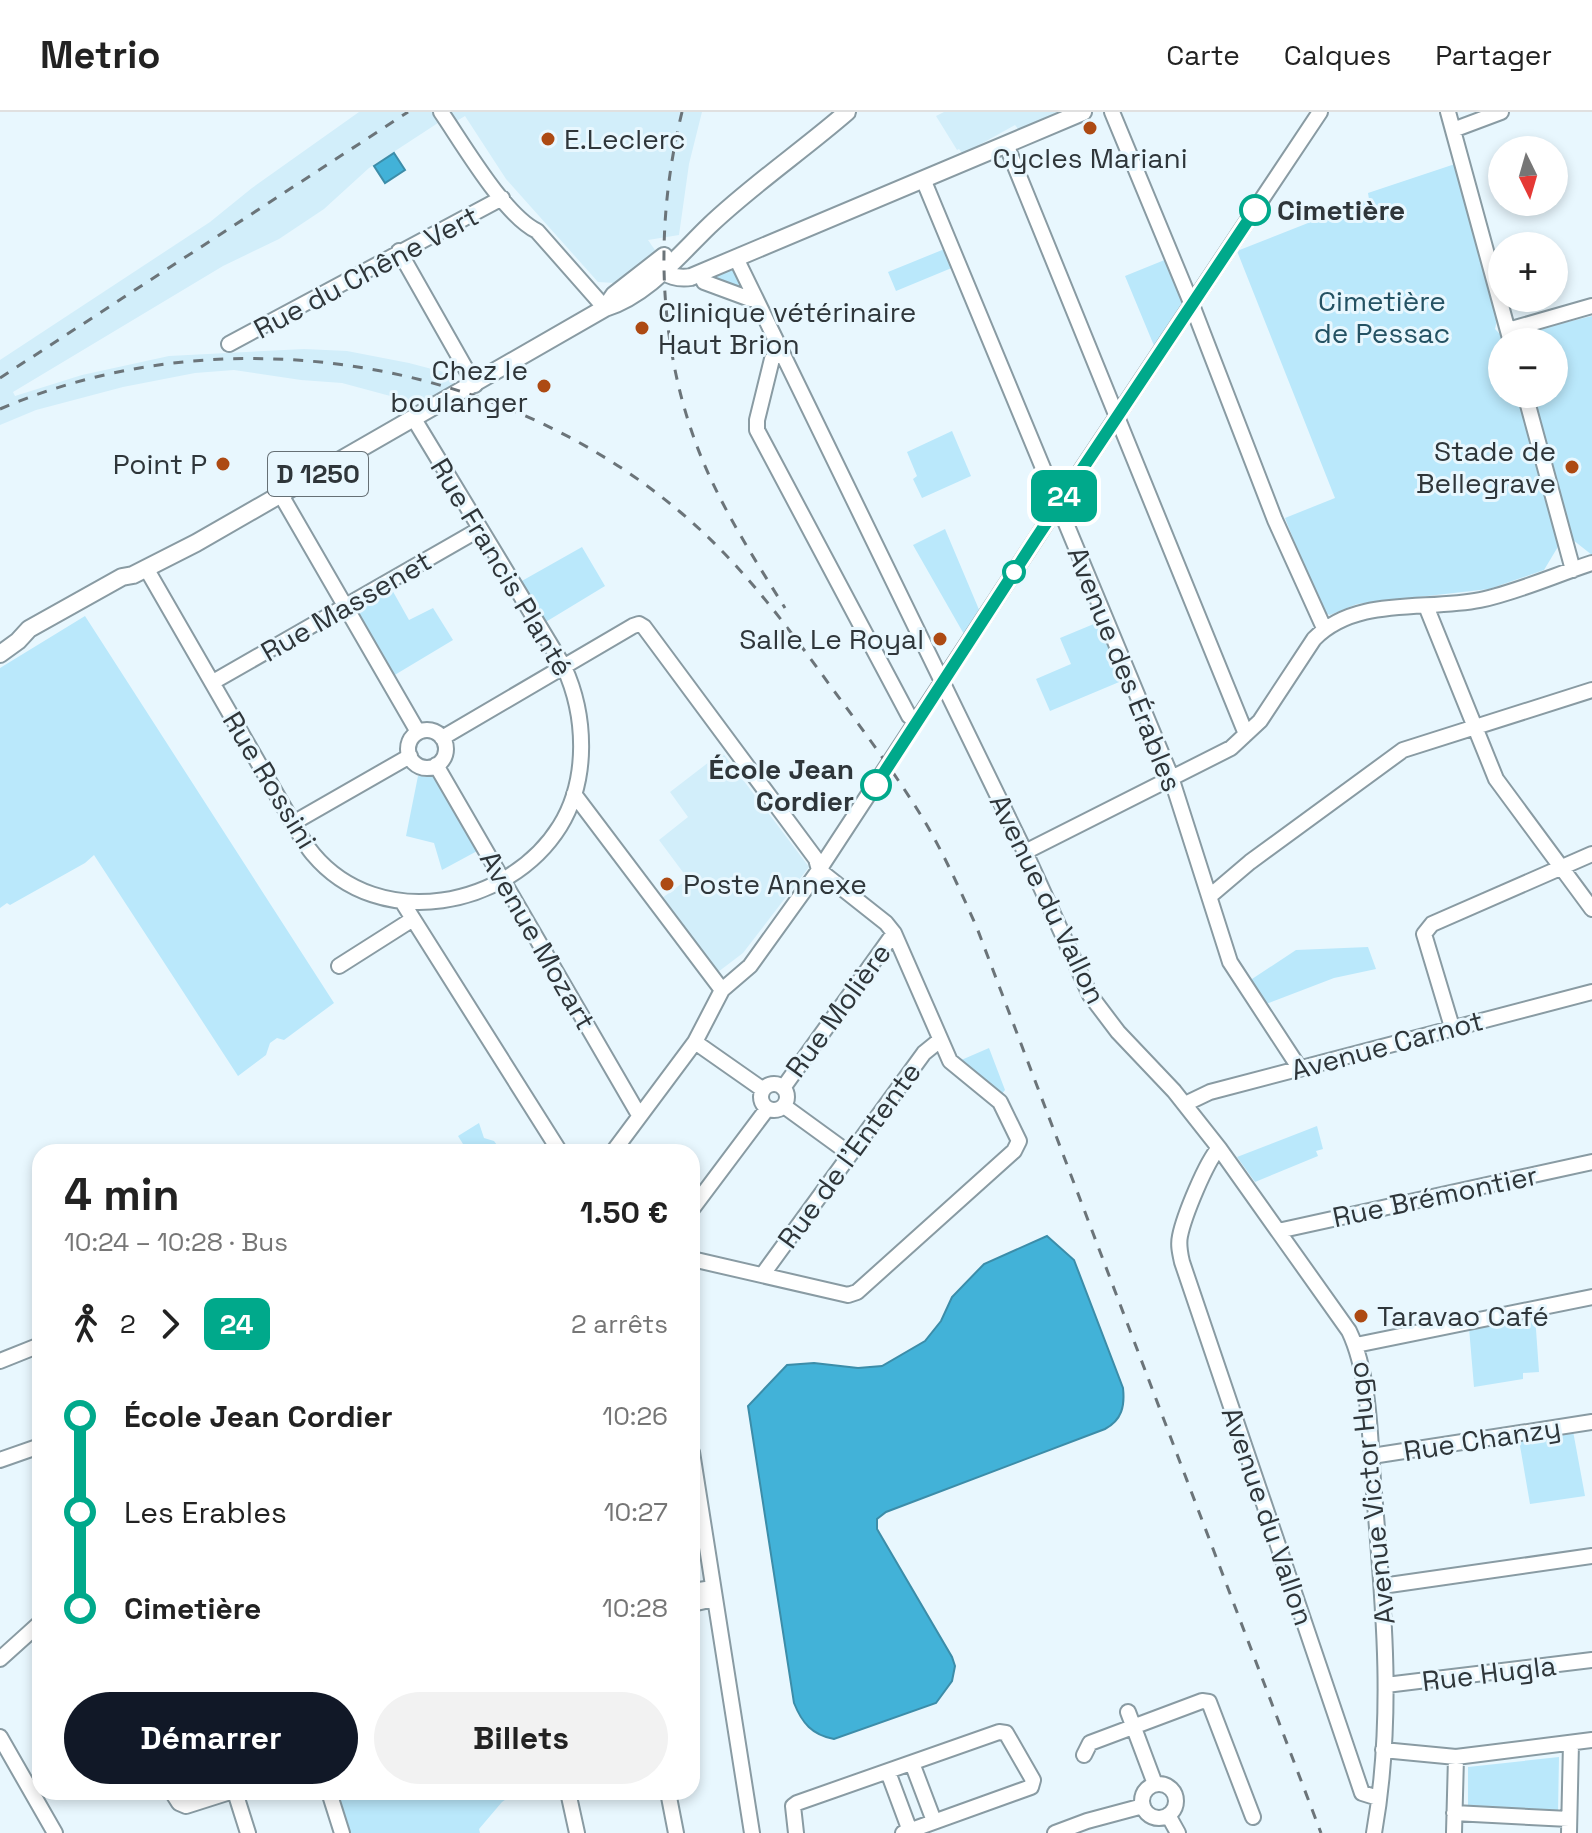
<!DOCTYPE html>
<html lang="fr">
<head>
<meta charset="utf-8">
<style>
  body { margin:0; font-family:"Space Grotesk",sans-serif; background:#f2f2f2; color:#222; height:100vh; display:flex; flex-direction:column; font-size:30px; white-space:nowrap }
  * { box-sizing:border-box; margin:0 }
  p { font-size:26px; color:#767676 }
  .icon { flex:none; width:44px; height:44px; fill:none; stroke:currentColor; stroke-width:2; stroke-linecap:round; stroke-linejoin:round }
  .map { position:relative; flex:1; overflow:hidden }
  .details { position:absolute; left:32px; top:1032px; width:668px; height:656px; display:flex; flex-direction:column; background:#fff; border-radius:24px; box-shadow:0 4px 12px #0003 }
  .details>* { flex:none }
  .badge { padding:0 16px; border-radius:12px; font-size:28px; line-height:52px }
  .needle { width:52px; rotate:175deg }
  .fabs { position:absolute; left:1488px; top:24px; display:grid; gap:16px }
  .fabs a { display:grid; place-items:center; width:80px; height:80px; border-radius:50%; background:#fff; box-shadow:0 4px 12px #0003; font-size:40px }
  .map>.badge { position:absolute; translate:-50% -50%; box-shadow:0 0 0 4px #fff }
  .legs { display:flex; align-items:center; gap:12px; height:88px; padding:0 32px; font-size:26px }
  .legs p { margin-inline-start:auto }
  .head { display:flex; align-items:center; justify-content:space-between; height:136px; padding:0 32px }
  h1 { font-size:44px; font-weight:700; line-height:60px }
  .cta { display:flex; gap:16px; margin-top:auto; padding:16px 32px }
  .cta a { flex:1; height:92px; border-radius:48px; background:#111827; color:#fff; font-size:32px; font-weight:700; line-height:92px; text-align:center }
  .cta a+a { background:#f2f2f2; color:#222 }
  ul { padding:0 32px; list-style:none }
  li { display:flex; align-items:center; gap:28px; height:96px; font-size:30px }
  li i { display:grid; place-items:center; width:12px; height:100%; margin:0 10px; background:currentColor }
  li i::after { content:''; width:20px; height:20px; margin:-10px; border:6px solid; border-radius:50%; background:#fff }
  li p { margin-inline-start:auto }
  li:first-child i { background:linear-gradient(#0000 50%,currentColor 0) }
  li:last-child i { background:linear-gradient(currentColor 50%,#0000 0) }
  header { display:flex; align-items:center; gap:48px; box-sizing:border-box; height:112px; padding:0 40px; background:#fff; border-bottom:2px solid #e0e0e0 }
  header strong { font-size:38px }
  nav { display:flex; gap:44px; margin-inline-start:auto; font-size:28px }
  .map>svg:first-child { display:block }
</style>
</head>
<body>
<header>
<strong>Metrio</strong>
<nav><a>Carte</a><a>Calques</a><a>Partager</a></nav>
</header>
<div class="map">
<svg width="1592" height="1721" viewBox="0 0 1592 1721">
  <rect width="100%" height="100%" fill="#e8f7fe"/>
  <path fill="#d2eefa" d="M 359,0 L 444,0 L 441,9 L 369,56 L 324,97 L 279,127 L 223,154 L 13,280 L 15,284 L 82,263 L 169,244 L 304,237 L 347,239 L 409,251 L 447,261 L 454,273 L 420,292 L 342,271 L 301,268 L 234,258 L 195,261 L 123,275 L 36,298 L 0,313 L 0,248 L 210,110 L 252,76 Z
    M 447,0 L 702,0 L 689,52 L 679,123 L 648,128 L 657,141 L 615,171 L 598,170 L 506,67 L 465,4 L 455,10 Z
    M 944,0 L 1062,0 L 1019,18 L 1015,13 L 963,42 L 959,37 L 957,38 L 936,4 Z
    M 722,640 L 809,755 L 743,841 L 718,860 L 662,786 L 688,767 L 659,728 L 688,705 L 670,680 Z"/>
  <path fill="#bae8fb" d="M 1455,52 L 1497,208 L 1495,217 L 1502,224 L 1503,230 L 1502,282 L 1518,282 L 1559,433 L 1544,458 L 1489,477 L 1357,492 L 1330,503 L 1322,500 L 1285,406 L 1335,386 L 1237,139 L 1369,87 L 1368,81 Z
    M 947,136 L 954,155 L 896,179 L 888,160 Z
    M 1167,147 L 1185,192 L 1155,236 L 1125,164 Z
    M 730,158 L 736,160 L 742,177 L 710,166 Z
    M 1592,204 L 1592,443 L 1573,428 L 1532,282 L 1554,282 L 1554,230 L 1518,230 L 1517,225 L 1518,222 Z
    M 952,319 L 971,364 L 922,386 L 913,367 L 917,364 L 907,340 Z
    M 945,417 L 980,500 L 965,524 L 913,433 Z
    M 582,435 L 605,474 L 544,511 L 520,470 Z
    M 391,476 L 409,508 L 433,496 L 453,528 L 393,564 L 358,502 L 359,494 Z
    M 85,504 L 334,891 L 284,928 L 277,926 L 270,931 L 266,943 L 238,964 L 94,743 L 85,751 L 10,793 L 7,791 L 0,796 L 0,556 Z
    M 1101,509 L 1124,568 L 1050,599 L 1036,567 L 1071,552 L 1060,526 Z
    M 418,664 L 436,665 L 479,738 L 442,758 L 434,731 L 406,724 Z
    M 1368,835 L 1376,857 L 1334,866 L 1266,892 L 1249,869 L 1296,838 Z
    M 989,936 L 1005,978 L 1001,983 L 959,949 Z
    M 479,1011 L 484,1026 L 494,1029 L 502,1040 L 468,1040 L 458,1024 Z
    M 1317,1014 L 1323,1037 L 1316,1039 L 1318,1044 L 1255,1070 L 1237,1045 Z
    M 1535,1203 L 1539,1260 L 1523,1261 L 1523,1267 L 1474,1275 L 1469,1216 Z
    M 1573,1319 L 1585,1384 L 1530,1392 L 1519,1328 Z
    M 1559,1645 L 1558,1701 L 1468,1696 L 1468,1655 Z
    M 337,1680 L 516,1680 L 502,1690 L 479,1717 L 480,1721 L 350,1721 Z"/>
  <path fill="#42b2d8" stroke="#3c8da9" stroke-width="2" d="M 394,41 L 405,58 L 385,71 L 374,54 Z
    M 1047,1124 L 1074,1148 L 1123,1276 C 1125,1294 1122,1308 1105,1317 L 886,1400 L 877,1407 L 877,1417 L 952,1545 L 955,1554 L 952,1569 L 936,1591 L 834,1627 C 812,1623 802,1611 794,1591 L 748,1294 L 787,1253 L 814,1251 L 858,1256 L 882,1254 L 925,1229 L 941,1209 L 952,1185 L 984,1152 Z"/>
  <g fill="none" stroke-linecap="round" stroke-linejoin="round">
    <defs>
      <path id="minor" d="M 441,0 C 463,32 504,103 537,119 L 605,196
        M 1112,0 L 1192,193 L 1275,408 L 1324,516
        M 1448,0 L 1511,230
        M 1453,18 L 1501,0
        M 1006,32 L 1246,622
        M 923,67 L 1170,662 L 1230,850 L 1300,957
        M 399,139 L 475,273
        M 736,146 L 1025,740 L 1090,883 L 1118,920 L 1174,979 L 1219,1036 L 1349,1219 C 1369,1261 1370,1322 1373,1369 C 1383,1486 1395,1604 1374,1721
        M 701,161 L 704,170 L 750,187 L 754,185
        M 1508,218 L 1592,194
        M 229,232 L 502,86
        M 780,240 L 772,247 L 757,308 L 757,318 L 909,604 L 916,610
        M 1525,282 L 1573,458
        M 281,383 L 418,620
        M 146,456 L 293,711 C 299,721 305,733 313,742 C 379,821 509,796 560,714 C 589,667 586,603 564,555 L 414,307
        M 1426,494 L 1496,667 L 1592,797
        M 213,570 L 480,417
        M408 637a19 19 0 1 1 38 0a19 19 0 1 1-38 0Z
        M 442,626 L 633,514 L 639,512 L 644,515 L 816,747 L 819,758 L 886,811 L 894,821 L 950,949 L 1000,990 L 1019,1029 L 1014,1039 L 857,1180 L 848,1183 L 692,1147
        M 436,653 L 639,1003
        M 574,682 L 722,878
        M 293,711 L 410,644
        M 1025,740 L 1231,636 L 1260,609 L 1314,527 C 1356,484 1425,499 1480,488 C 1518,480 1555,463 1592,451
        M 1210,784 L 1250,750 L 1403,638 L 1592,578
        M 403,791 L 560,1040
        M 339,854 L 413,807
        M 1452,915 L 1424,822 L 1432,812 L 1592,742
        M 695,930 L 762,977
        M761 985a13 13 0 1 1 26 0a13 13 0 1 1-26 0Z
        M 783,976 L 894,821
        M 1185,992 L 1210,980 L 1592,880
        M 784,994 L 850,1042
        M 1219,1036 C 1206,1050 1184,1104 1180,1124 C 1178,1133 1180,1141 1182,1150 L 1362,1681 L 1378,1686
        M 613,1040 L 695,930 L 722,878 L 750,854 L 819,758 L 1058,393 L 1320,0
        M 692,1097 L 767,997
        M 1278,1119 L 1592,1050
        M 763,1162 L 924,941 L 940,928
        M 1356,1233 L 1592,1185
        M 0,1249 L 40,1233
        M 692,1340 L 752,1721
        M 1372,1344 L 1592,1310
        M 0,1348 L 40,1334
        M 1382,1474 L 1592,1444
        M 692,1479 L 713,1476
        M 692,1492 L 714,1487
        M 0,1547 L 40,1511
        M 1386,1573 L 1592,1548
        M 1128,1600 L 1155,1672
        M 0,1625 L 55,1721
        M 1383,1638 L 1456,1645 L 1592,1628
        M 1084,1643 L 1090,1631 L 1202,1589 L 1209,1590 L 1253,1705
        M 912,1651 L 934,1709
        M 888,1660 L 910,1719
        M1142 1689a17 17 0 1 1 34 0a17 17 0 1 1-34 0Z
        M 172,1680 L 179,1691 L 186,1694 L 230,1680
        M 235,1680 L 248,1721
        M 329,1680 L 342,1721
        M 568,1680 L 577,1721
        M 668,1680 L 676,1721
        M 1454,1701 L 1569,1707
        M 1168,1703 L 1178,1721
        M 796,1721 L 793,1694 L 797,1691 L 999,1620 L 1006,1621 L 1033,1668 L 1031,1675 L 903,1721
        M 1055,1721 L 1087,1709 L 1143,1694
        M 1454,1721 L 1456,1645
        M 1569,1721 L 1571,1631"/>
      <path id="major" d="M 658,154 C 666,164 679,167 691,165 L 1083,0
        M 605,196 L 614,183 L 664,144
        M 0,542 L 18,529 L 29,517 L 122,465 L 133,463 L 196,431 L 605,196 C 647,183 678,144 709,114 C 752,73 802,39 847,0"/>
    </defs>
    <use href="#minor" stroke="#899ba3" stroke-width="18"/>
    <use href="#major" stroke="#899ba3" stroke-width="20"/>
    <use href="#minor" stroke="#fff" stroke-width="14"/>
    <use href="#major" stroke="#fff" stroke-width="16"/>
    <path stroke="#6b7479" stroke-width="3" stroke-dasharray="10 10" stroke-linecap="butt" d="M 682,0 C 654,114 657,237 702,347 C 724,400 755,448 785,496
      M 0,266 L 408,0
      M 0,297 C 221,202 495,244 679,399 C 739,449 784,510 829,572 C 862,617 896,662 925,710 C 945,744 961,780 977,816 L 1321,1721"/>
  </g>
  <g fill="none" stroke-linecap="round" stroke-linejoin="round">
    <defs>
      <path id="line-1" d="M 876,673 L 1035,428 L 1255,98"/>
    </defs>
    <use href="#line-1" stroke="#fff" stroke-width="18"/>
    <use href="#line-1" stroke="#00a98b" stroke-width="12"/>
  </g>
  <g fill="#ad4a13" stroke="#e8f7fe" stroke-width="3">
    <circle cx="1090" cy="16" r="8"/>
    <circle cx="548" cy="27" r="8"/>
    <circle cx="642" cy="216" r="8"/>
    <circle cx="544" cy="274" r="8"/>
    <circle cx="223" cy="352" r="8"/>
    <circle cx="1572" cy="355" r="8"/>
    <circle cx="940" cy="527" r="8"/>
    <circle cx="667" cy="772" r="8"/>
    <circle cx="1361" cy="1204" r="8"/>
  </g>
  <g fill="#fff" stroke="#00a98b" stroke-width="4">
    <circle cx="1255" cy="98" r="14"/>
    <circle cx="1014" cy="460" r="10"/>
    <circle cx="876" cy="673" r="14"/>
  </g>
  <g text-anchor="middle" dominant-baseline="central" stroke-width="6" stroke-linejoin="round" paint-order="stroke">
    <rect fill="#e8f7fe" stroke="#667075" stroke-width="2" x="268" y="340" width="100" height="44" rx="6"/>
    <g font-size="26" font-weight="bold" fill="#2f363a">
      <text x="318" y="362">D 1250</text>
    </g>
    <g font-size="28" fill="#2f363a" stroke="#e8f7fe" text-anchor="start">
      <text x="564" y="27">E.Leclerc</text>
      <text x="1090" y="46" text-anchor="middle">Cycles Mariani</text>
      <text x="658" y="200">Clinique vétérinaire<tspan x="658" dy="32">Haut Brion</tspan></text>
      <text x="528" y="258" text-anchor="end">Chez le<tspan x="528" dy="32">boulanger</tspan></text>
      <text x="1556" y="339" text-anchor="end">Stade de<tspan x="1556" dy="32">Bellegrave</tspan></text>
      <text x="207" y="352" text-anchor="end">Point P</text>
      <text x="924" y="527" text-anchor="end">Salle Le Royal</text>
      <text x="683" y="772">Poste Annexe</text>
      <text x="1377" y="1204">Taravao Café</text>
    </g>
    <g font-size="28" font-weight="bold" fill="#2f363a" stroke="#e8f7fe" text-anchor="start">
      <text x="1277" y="98">Cimetière</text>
      <text x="854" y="657" text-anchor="end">École Jean<tspan x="854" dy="32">Cordier</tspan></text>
    </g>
    <g font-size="28" fill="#2f363a" stroke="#e8f7fe">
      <text transform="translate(366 160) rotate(-28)">Rue du Chêne Vert</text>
      <text transform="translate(502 455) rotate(59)">Rue Francis Planté</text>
      <text transform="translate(346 494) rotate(-30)">Rue Massenet</text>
      <text transform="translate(1125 557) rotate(68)">Avenue des Érables</text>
      <text transform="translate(270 668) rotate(59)">Rue Rossini</text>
      <text transform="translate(1048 787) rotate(64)">Avenue du Vallon</text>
      <text transform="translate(538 828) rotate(60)">Avenue Mozart</text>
      <text transform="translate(838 898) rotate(-54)">Rue Molière</text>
      <text transform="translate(1387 933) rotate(-15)">Avenue Carnot</text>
      <text transform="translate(849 1043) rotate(-54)">Rue de l'Entente</text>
      <text transform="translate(1435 1084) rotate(-12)">Rue Brémontier</text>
      <text transform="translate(1482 1327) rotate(-9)">Rue Chanzy</text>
      <text transform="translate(1371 1381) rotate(-96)">Avenue Victor Hugo</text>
      <text transform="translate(1268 1404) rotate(71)">Avenue du Vallon</text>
      <text transform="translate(1489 1561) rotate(-7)">Rue Hugla</text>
    </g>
    <g font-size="28" fill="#245263" stroke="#e8f7fe">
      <text x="1382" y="189">Cimetière<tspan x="1382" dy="32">de Pessac</tspan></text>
    </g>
  </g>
</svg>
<div class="fabs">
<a><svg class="needle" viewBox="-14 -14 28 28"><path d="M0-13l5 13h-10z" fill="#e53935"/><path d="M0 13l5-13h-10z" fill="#767676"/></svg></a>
<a>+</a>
<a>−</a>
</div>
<b class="badge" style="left:1064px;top:384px;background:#00a98b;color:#fff">24</b>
<section class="details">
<div class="head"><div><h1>4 min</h1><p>10:24 – 10:28 · Bus</p></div><b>1.50 €</b></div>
<div class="legs"><svg class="icon" aria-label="walk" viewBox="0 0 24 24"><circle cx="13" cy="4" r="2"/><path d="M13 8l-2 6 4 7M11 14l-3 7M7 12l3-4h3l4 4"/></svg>2<svg class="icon" aria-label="forward" viewBox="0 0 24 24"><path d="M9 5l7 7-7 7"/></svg><b class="badge" style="background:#00a98b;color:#fff">24</b><p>2 arrêts</p></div>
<ul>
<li><i style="color:#00a98b"></i><b>École Jean Cordier</b><p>10:26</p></li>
<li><i style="color:#00a98b"></i><span>Les Erables</span><p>10:27</p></li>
<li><i style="color:#00a98b"></i><b>Cimetière</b><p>10:28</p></li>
</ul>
<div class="cta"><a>Démarrer</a><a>Billets</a></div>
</section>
</div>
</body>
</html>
